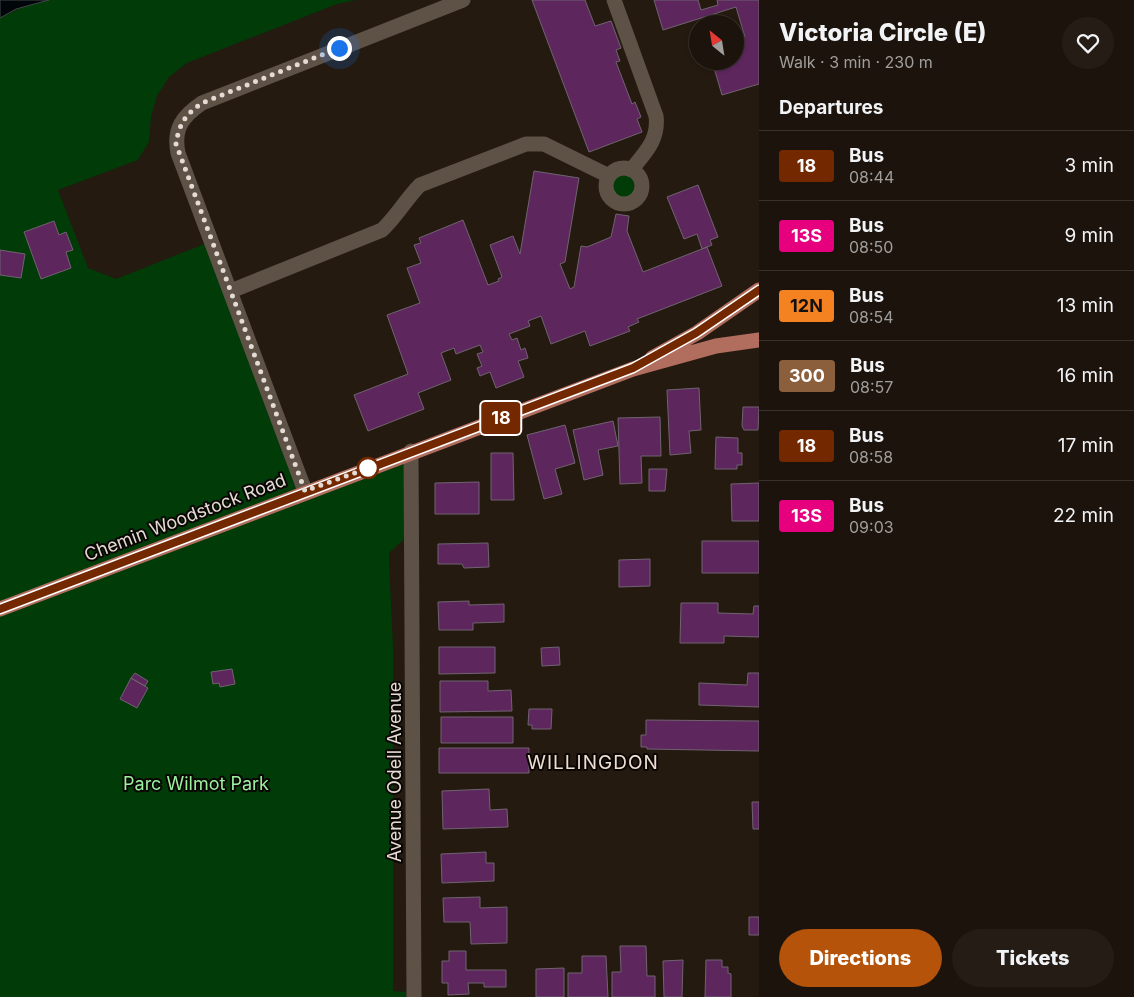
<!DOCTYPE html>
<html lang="en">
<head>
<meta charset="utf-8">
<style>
  body { margin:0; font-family:Inter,sans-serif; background:#251d15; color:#f1f3f6; height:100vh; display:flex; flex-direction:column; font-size:19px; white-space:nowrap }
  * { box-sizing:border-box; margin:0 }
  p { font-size:16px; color:#a09e9d }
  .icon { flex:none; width:28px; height:28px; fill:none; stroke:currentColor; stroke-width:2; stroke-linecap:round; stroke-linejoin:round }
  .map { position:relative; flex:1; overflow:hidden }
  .panel { display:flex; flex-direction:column; background:#1c140c; width:375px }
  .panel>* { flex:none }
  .badge { padding:0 10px; border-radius:4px; font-size:18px; line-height:32px }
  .needle { width:32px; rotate:330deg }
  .fabs { position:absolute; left:689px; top:15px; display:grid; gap:10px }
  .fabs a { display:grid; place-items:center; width:55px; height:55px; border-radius:50%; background:#1c140c; box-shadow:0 1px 4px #0004,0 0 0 1px #3a332d; font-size:25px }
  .you { position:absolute; width:25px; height:25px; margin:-12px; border:4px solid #fff; border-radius:50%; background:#1a73e8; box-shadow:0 0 0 8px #1a73e833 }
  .map>.badge { position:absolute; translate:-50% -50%; box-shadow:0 0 0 2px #fff }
  h2 { padding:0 20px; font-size:19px; line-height:45px }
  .round { display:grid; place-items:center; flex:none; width:52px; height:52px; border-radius:26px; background:#251d15 }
  .overview { display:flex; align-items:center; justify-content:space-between; height:85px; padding:0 20px }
  h1 { font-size:24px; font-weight:800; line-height:38px }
  .action { display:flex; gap:10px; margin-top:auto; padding:10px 20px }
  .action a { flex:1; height:58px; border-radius:30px; background:#b45309; color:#fff; font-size:20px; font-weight:800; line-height:58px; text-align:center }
  .action a+a { background:#251d15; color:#f1f3f6 }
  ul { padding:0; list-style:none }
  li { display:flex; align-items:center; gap:15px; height:70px; padding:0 20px; border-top:1px solid #3a332d }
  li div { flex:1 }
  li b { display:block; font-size:19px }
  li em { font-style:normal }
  li .badge { min-width:55px; font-weight:700; text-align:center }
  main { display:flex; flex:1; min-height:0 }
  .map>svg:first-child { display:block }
</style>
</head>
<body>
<main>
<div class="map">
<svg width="759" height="997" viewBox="0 0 759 997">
  <rect width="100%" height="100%" fill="#251a10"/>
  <path fill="#003b08" d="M 37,0 L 356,0 L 337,4 L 187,63 L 169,77 L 157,96 L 151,117 L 149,142 L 138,160 L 58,190 L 88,268 L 116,279 L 212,241 L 305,491 L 411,451 L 412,532 L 389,553 L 389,562 L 393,646 L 393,991 L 406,992 L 406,997 L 0,997 L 0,18 Z
    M611 186a13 13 0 1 1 26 0a13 13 0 1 1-26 0Z"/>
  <path fill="#00060a" stroke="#444647" d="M 0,0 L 49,0 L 16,9 L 0,18 Z"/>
  <path fill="#5d275e" stroke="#706370" d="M 532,0 L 585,0 L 595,26 L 611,21 L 621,48 L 616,50 L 620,61 L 616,62 L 632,104 L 635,102 L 641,117 L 637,119 L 642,132 L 589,152 Z
    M 654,0 L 698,0 L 701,10 L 718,5 L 717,0 L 759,0 L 759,84 L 722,95 L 712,61 L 735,61 L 735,40 L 745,37 L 736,7 L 663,30 Z
    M 534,171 L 579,178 L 565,262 L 560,264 L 570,289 L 574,287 L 581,246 L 587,247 L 611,237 L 616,214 L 629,216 L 627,231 L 643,272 L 707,247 L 722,286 L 637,319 L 639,322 L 628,327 L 630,331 L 590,346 L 585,331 L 551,344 L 541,316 L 528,321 L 530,326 L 509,334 L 512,340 L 517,338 L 521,350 L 525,348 L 528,358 L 518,361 L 524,377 L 496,388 L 490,372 L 480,376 L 477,368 L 482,366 L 477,354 L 483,352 L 480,345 L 456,354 L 454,348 L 441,353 L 451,380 L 418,393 L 424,409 L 368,431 L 354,395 L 408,374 L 387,315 L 420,303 L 407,268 L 421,263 L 414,245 L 421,243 L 419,238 L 463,220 L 488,285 L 499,281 L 498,279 L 502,277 L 490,245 L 513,236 L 520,254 Z
    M 698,185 L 718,237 L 710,240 L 712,245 L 702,249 L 697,234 L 684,239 L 667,197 Z
    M 54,221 L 59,235 L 66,232 L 73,250 L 66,252 L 71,268 L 41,279 L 24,232 Z
    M 0,250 L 25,254 L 21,278 L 0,275 Z
    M 699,388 L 701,430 L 689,431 L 691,453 L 670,455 L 667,390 Z
    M 743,407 L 759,407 L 758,430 L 744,430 L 742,426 Z
    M 660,417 L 661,456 L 641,456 L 642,483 L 620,484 L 618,418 Z
    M 613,421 L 618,446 L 598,450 L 603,475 L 584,480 L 573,430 Z
    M 565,425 L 575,463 L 555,469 L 562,494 L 544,499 L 527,435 Z
    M 716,437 L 738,438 L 738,453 L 742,453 L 742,465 L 737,465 L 737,469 L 715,469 Z
    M 491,453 L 513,453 L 514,500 L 491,500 Z
    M 649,469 L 667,469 L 665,491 L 649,491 Z
    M 479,482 L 479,514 L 435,514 L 435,483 Z
    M 759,483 L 759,521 L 732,521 L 731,484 Z
    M 702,541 L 759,541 L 759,573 L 702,573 Z
    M 488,543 L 489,567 L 464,568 L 462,564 L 438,564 L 438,544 Z
    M 650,559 L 650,586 L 619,587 L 619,560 Z
    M 469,601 L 469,605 L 504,604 L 504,622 L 473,623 L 473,630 L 439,630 L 438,602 Z
    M 681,603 L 718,603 L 718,613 L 753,614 L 754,606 L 759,606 L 759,637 L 724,636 L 724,643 L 680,643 Z
    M 439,647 L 495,647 L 495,673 L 439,674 Z
    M 559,647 L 560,665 L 542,666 L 541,648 Z
    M 232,669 L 235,684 L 220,687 L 219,683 L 213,684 L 211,672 Z
    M 135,673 L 148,681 L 145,686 L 131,678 Z
    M 748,673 L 759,673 L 759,707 L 699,705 L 699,683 L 747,685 Z
    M 131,678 L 148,688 L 137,708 L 120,699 Z
    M 440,681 L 488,681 L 488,691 L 511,690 L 512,711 L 440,712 Z
    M 529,709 L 552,709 L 551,729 L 532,729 L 532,725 L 528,725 Z
    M 441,717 L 513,717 L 513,743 L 441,743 Z
    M 646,720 L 759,721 L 759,751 L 647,749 L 647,747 L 641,747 L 641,735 L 646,735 Z
    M 439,748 L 529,748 L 529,773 L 439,773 Z
    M 489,789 L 490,810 L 507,809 L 508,827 L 443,829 L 442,791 Z
    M 752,802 L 759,802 L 759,829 L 753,829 Z
    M 486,852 L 486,863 L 494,863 L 494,881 L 442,883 L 441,854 Z
    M 480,897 L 480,908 L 507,907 L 507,943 L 471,944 L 470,922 L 444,922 L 443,898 Z
    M 749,917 L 759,917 L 759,935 L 749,935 Z
    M 620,946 L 646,946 L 647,976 L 655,976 L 655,997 L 612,997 L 612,972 L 621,972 Z
    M 449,951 L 466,951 L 466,970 L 506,970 L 506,987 L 484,987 L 484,983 L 468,983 L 469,994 L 448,995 L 448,983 L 442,983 L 442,961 L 449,961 Z
    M 582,956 L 606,956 L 608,997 L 568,997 L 568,973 L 582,973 Z
    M 683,960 L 682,997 L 664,997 L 663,961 Z
    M 706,960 L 722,960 L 722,967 L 728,967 L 728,973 L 731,974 L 731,997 L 705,997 Z
    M 564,968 L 564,997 L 536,997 L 536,969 Z"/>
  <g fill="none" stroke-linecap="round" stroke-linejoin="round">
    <path stroke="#5e5146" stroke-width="15" d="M 614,0 L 656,116 C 659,139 646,152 631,170
      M606 186a18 18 0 1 1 36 0a18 18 0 1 1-36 0Z
      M 231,291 L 382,230 C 397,216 406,199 420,185 L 526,144 L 544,144 L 609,176
      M 411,451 L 414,997
      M 305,491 L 178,153 C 173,128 183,116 202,103 L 463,0"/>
    <path stroke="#b16d5d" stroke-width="15" d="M 652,358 L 697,333 L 759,290
      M 0,609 L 633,369 L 716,346 L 759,340"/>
  </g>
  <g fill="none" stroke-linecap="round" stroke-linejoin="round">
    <defs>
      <path id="line" d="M 0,609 L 633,368 L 696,333 L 759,290"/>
    </defs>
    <use href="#line" stroke="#fff" stroke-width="11"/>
    <use href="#line" stroke="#742800" stroke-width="8"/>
    <path stroke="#e3dbd4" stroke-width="5" stroke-dasharray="0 9" d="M 339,48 L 202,103 C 185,115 179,124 176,144 L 305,491 L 368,468"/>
  </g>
  <circle fill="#fff" stroke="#742800" stroke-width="2.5" cx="368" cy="468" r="10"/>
  <g text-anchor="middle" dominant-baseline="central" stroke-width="4" stroke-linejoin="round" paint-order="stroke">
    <g font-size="18" fill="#e3dbd4" stroke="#0a0603">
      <text transform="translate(185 517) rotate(-21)">Chemin Woodstock Road</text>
      <text transform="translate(394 772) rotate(-90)">Avenue Odell Avenue</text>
    </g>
    <g font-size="18" fill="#9cf19e" stroke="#0a0603">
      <text x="196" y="783">Parc Wilmot Park</text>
    </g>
    <g font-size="19" letter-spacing="1" fill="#eeded1" stroke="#0a0603">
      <text x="593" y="762">WILLINGDON</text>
    </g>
  </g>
</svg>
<div class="fabs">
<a><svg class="needle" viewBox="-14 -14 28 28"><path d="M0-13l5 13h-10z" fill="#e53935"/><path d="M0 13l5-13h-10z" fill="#a09e9d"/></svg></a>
</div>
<div class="you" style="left:339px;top:48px"></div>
<b class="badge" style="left:501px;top:418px;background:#742800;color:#fff">18</b>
</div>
<section class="panel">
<div class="overview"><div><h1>Victoria Circle (E)</h1><p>Walk · 3 min · 230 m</p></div><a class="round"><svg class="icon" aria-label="heart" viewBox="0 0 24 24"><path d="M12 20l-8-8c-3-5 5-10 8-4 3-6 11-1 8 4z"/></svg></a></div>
<h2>Departures</h2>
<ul>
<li><span class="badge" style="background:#742800;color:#fff">18</span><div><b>Bus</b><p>08:44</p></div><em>3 min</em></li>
<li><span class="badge" style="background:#e6007e;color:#fff">13S</span><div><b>Bus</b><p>08:50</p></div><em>9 min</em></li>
<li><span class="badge" style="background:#f58220;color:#111">12N</span><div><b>Bus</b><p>08:54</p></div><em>13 min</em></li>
<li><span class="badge" style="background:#8b5e3c;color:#fff">300</span><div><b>Bus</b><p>08:57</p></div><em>16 min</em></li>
<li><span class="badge" style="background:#742800;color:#fff">18</span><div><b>Bus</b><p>08:58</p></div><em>17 min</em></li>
<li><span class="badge" style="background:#e6007e;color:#fff">13S</span><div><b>Bus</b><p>09:03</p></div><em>22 min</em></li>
</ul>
<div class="action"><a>Directions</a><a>Tickets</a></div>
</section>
</main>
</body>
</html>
